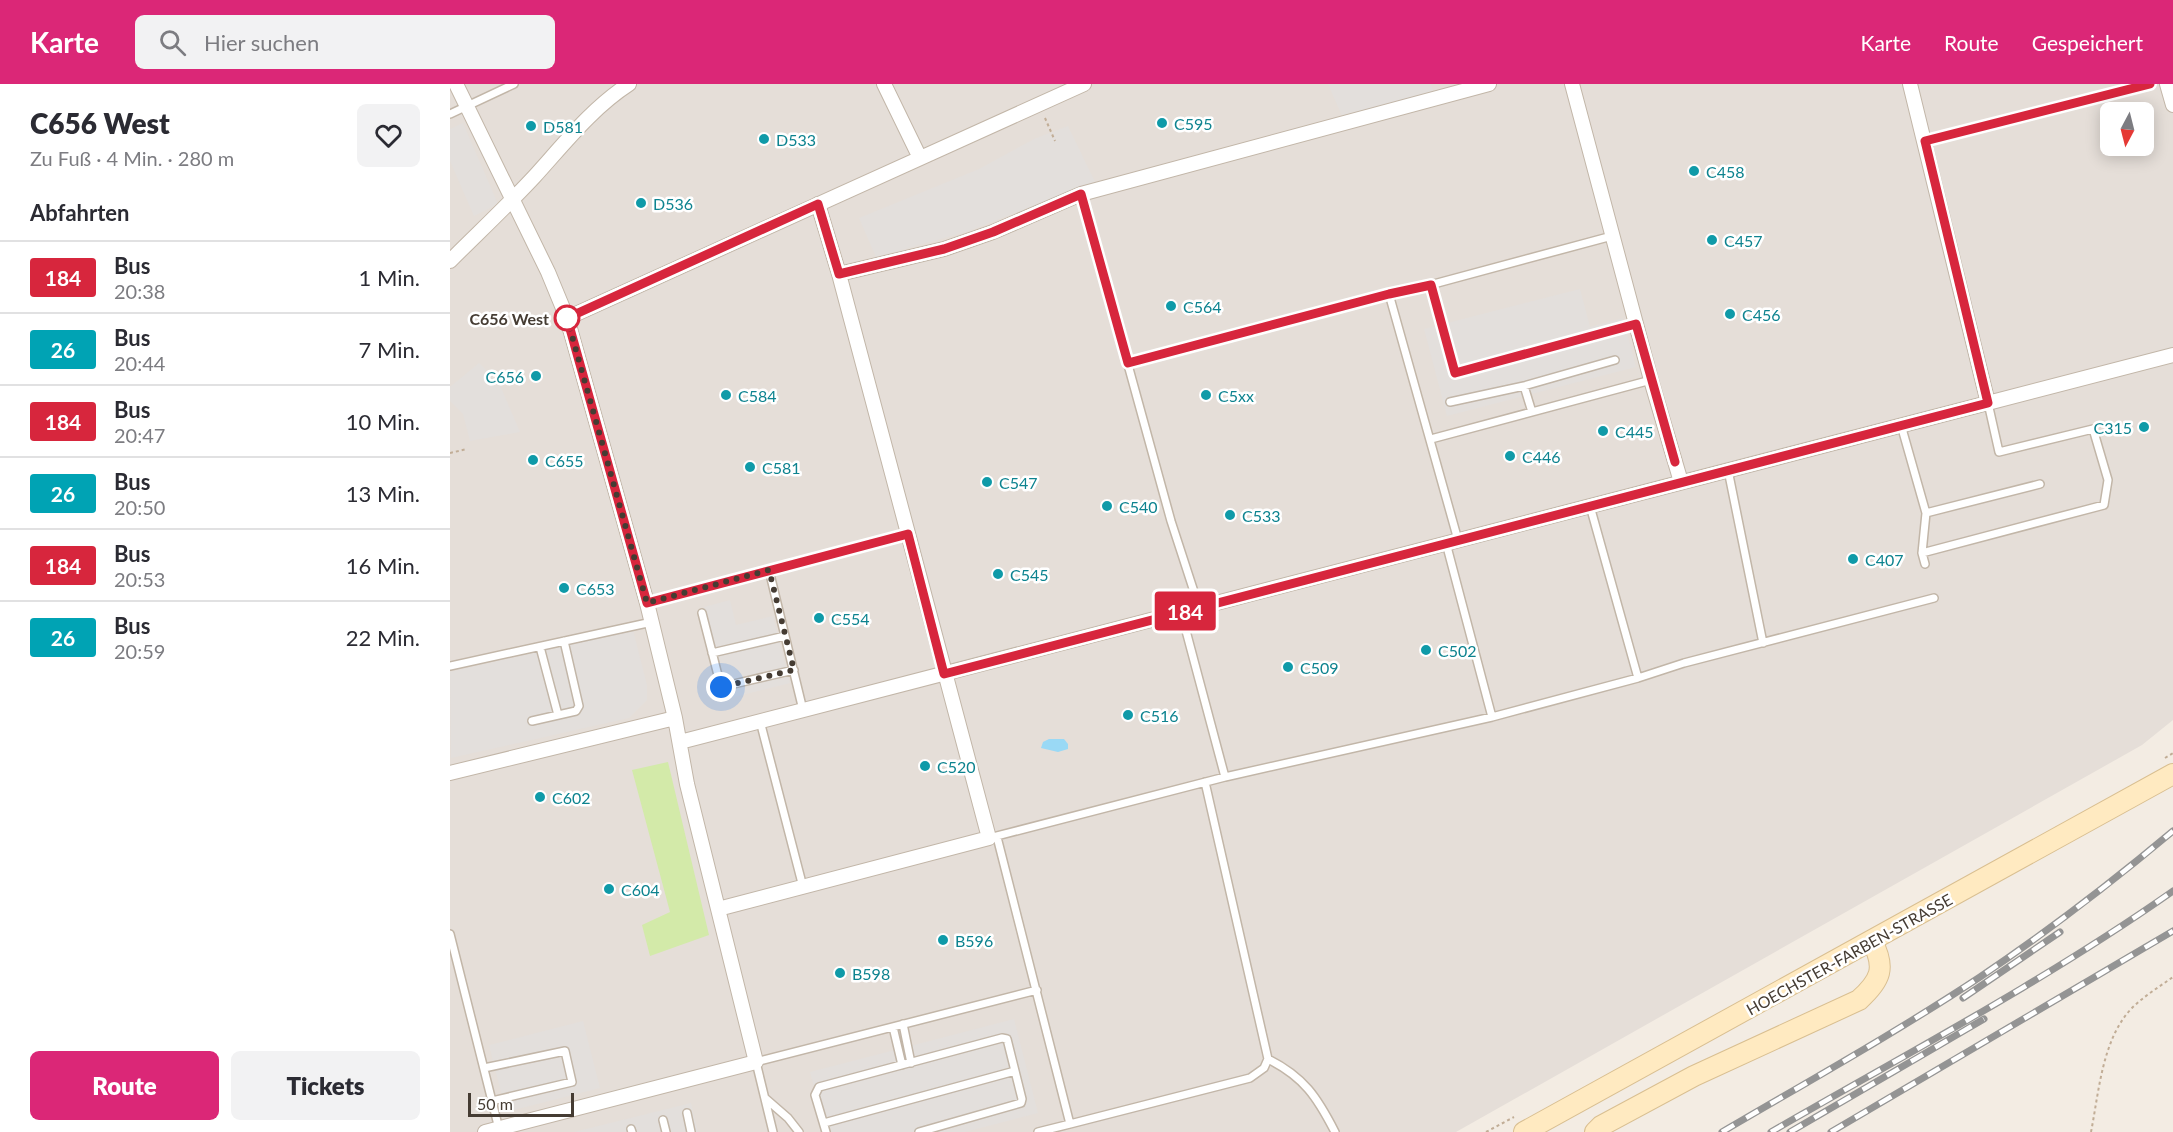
<!DOCTYPE html>
<html lang="de">
<head>
<meta charset="utf-8">
<style>
  body { margin:0; font-family:Lato,sans-serif; background:#f2f2f3; color:#2b2b33; height:100vh; display:flex; flex-direction:column; font-size:22px; white-space:nowrap }
  * { box-sizing:border-box; margin:0 }
  p { font-size:20px; color:#7c7c81 }
  .icon { flex:none; width:33px; height:33px; fill:none; stroke:currentColor; stroke-width:2; stroke-linecap:round; stroke-linejoin:round }
  .map { position:relative; flex:1; overflow:hidden }
  .panel { display:flex; flex-direction:column; background:#fff; width:450px }
  .panel>* { flex:none }
  .badge { padding:0 12px; border-radius:4px; font-size:21px; line-height:39px }
  .needle { width:39px; rotate:187deg }
  .fabs { position:absolute; left:1650px; top:18px; display:grid; gap:12px }
  .fabs a { display:grid; place-items:center; width:54px; height:54px; border-radius:9px; background:#fff; box-shadow:0 3px 15px #0003; font-size:30px }
  .scale { position:absolute; left:18px; bottom:15px; width:106px; box-sizing:border-box; padding-left:6px; border:3px solid #453c33; border-top:0; font-size:16px; line-height:21px; white-space:nowrap; color:#453c33; -webkit-text-stroke:4px #fff; paint-order:stroke }
  .you { position:absolute; width:30px; height:30px; margin:-15px; border:4px solid #fff; border-radius:50%; background:#1a73e8; box-shadow:0 0 0 9px #1a73e833 }
  .map>.badge { position:absolute; translate:-50% -50%; box-shadow:0 0 0 3px #fff }
  h2 { padding:0 30px; font-size:22px; line-height:54px }
  .round { display:grid; place-items:center; flex:none; width:63px; height:63px; border-radius:9px; background:#f2f2f3 }
  .overview { display:flex; align-items:center; justify-content:space-between; height:102px; padding:0 30px }
  h1 { font-size:28px; font-weight:800; line-height:45px }
  .cta { display:flex; gap:12px; margin-top:auto; padding:12px 30px }
  .cta a { flex:1; height:69px; border-radius:9px; background:#db2777; color:#fff; font-size:24px; font-weight:800; line-height:69px; text-align:center }
  .cta a+a { background:#f2f2f3; color:#2b2b33 }
  ul { padding:0; list-style:none }
  li { display:flex; align-items:center; gap:18px; height:72px; padding:0 30px; border-top:2px solid #e1e1e2 }
  li div { flex:1 }
  li b { display:block; font-size:22px }
  li em { font-style:normal }
  li .badge { min-width:66px; font-weight:700; text-align:center }
  header { display:flex; align-items:center; gap:36px; box-sizing:border-box; height:84px; padding:0 30px; background:#db2777; color:#fff }
  header strong { font-size:28px }
  nav { display:flex; gap:33px; margin-inline-start:auto; font-size:21px }
  .search { width:420px; height:54px; background:#f2f2f3; display:flex; align-items:center; gap:15px; box-sizing:border-box; padding:0 21px; border-radius:9px; color:#7c7c81; font-size:22px }
  main { display:flex; flex:1; min-height:0 }
  .map>svg:first-child { display:block }
</style>
</head>
<body>
<header>
<strong>Karte</strong>
<div class="search"><svg class="icon" aria-label="search" viewBox="0 0 24 24"><circle cx="10" cy="10" r="6"/><path d="M15 15l6 6"/></svg>Hier suchen</div>
<nav><a>Karte</a><a>Route</a><a>Gespeichert</a></nav>
</header>
<main>
<section class="panel">
<div class="overview"><div><h1>C656 West</h1><p>Zu Fuß · 4 Min. · 280 m</p></div><a class="round"><svg class="icon" aria-label="heart" viewBox="0 0 24 24"><path d="M12 20l-8-8c-3-5 5-10 8-4 3-6 11-1 8 4z"/></svg></a></div>
<h2>Abfahrten</h2>
<ul>
<li><span class="badge" style="background:#d7263d;color:#fff">184</span><div><b>Bus</b><p>20:38</p></div><em>1 Min.</em></li>
<li><span class="badge" style="background:#00a3b4;color:#fff">26</span><div><b>Bus</b><p>20:44</p></div><em>7 Min.</em></li>
<li><span class="badge" style="background:#d7263d;color:#fff">184</span><div><b>Bus</b><p>20:47</p></div><em>10 Min.</em></li>
<li><span class="badge" style="background:#00a3b4;color:#fff">26</span><div><b>Bus</b><p>20:50</p></div><em>13 Min.</em></li>
<li><span class="badge" style="background:#d7263d;color:#fff">184</span><div><b>Bus</b><p>20:53</p></div><em>16 Min.</em></li>
<li><span class="badge" style="background:#00a3b4;color:#fff">26</span><div><b>Bus</b><p>20:59</p></div><em>22 Min.</em></li>
</ul>
<div class="cta"><a>Route</a><a>Tickets</a></div>
</section>
<div class="map">
<svg width="1723" height="1048" viewBox="0 0 1723 1048">
  <rect width="100%" height="100%" fill="#f3ece3"/>
  <path fill="#e5ded8" fill-rule="evenodd" d="M 0,0 L 1723,0 L 1723,636 L 1692,661 L 1006,1048 L 0,1048 ZM 1660,28 L 1694,28 L 1694,62 L 1660,62 Z"/>
  <path fill="#d3eaa9" d="M 218,678 L 259,851 L 200,872 L 192,841 L 220,828 L 182,686 Z"/>
  <path fill="#e3dfdc" d="M 878,0 L 981,0 L 984,9 L 892,32 Z
    M 13,39 L 48,120 L 24,132 L 0,77 L 0,45 Z
    M 618,42 L 645,98 L 516,148 L 426,173 L 409,134 L 529,85 L 584,55 Z
    M 1130,205 L 1140,243 L 1173,234 L 1186,283 L 997,332 L 974,245 Z
    M 29,279 L 49,299 L 70,348 L 20,357 L 13,330 L 0,317 L 0,303 Z
    M 280,516 L 286,541 L 323,532 L 340,599 L 277,615 L 254,523 Z
    M 183,546 L 197,601 L 197,616 L 179,634 L 1,674 L 0,588 Z
    M 564,935 L 588,1029 L 515,1048 L 376,1048 L 360,988 Z
    M 133,937 L 150,1004 L 56,1028 L 39,961 Z
    M 241,1019 L 248,1048 L 124,1048 Z"/>
  <path fill="#9ad9f5" d="M 599,655 L 614,655 L 618,660 L 618,665 L 608,668 L 591,664 L 593,658 Z"/>
  <g fill="none" stroke-linecap="round" stroke-linejoin="round">
    <defs>
      <path id="service" d="M 0,30 L 64,0
        M 1475,57 L 1700,0
        M 631,110 L 721,437 L 749,523
        M 980,201 L 1162,152
        M 678,279 L 939,210
        M 1074,302 L 1165,276
        M 1000,318 L 1074,302 L 1082,328
        M 1451,341 L 1476,429 L 1472,469 L 1475,480
        M 981,355 L 1201,296
        M 1278,386 L 1313,559
        M 1140,422 L 1188,594
        M 1476,429 L 1590,400
        M 1008,456 L 939,210 L 980,201 L 1005,289 L 1186,240
        M 996,459 L 1042,633
        M 1472,469 L 1654,421 L 1658,396 L 1643,345 L 1549,368 L 1538,319
        M 319,486 L 353,626
        M 197,519 L 458,450
        M 731,528 L 775,693
        M 252,529 L 271,603 L 344,586
        M 90,563 L 108,631
        M 262,569 L 335,552
        M 0,582 L 202,538
        M 82,637 L 126,627 L 129,622 L 114,557
        M 310,637 L 353,803
        M 547,753 L 620,1040 L 588,1048
        M 539,754 L 775,693 L 1042,633 L 1188,594 L 1234,579 L 1484,514
        M 0,850 L 49,1045
        M 453,940 L 461,979
        M 443,943 L 452,981
        M 818,975 C 854,993 867,1013 885,1048
        M 34,984 L 115,967 L 122,998 L 42,1017
        M 315,1014 L 338,1034 L 349,1048
        M 237,1029 L 241,1048
        M 213,1036 L 216,1048
        M 374,1039 L 565,987
        M 620,1040 L 800,994 L 814,984 L 818,975 L 755,698
        M 181,1045 L 182,1048
        M 323,1048 L 306,978 L 587,906
        M 376,1048 L 365,1011 L 369,1003 L 552,954 L 557,955 L 572,1015 L 571,1019 L 469,1048"/>
      <path id="minor" d="M 6,0 L 98,188 L 117,234 L 197,519 L 225,634 L 237,700 L 306,978 L 35,1048
        M 434,0 L 470,74
        M 1122,0 L 1201,296 L 1231,398
        M 1460,0 L 1538,319
        M 1717,0 L 1723,21
        M 0,177 C 28,149 57,122 84,93 C 114,60 142,24 179,0
        M 389,190 L 494,165 L 543,148 L 631,110 L 1039,0
        M 117,234 L 634,0
        M 230,658 L 1723,271
        M 0,689 L 225,634
        M 268,825 L 539,754 L 389,190 L 368,120"/>
      <path id="secondary" d="M 1074,1048 L 1723,690
        M 1145,1048 L 1151,1042 L 1244,992 L 1409,916 C 1431,896 1436,884 1422,857"/>
    </defs>
    <use href="#service" stroke="#c2b6a8" stroke-width="10"/>
    <use href="#minor" stroke="#c2b6a8" stroke-width="16"/>
    <use href="#secondary" stroke="#d9bf91" stroke-width="22"/>
    <path stroke="#c1ad96" stroke-width="2" stroke-dasharray="3 3" stroke-linecap="butt" d="M 595,34 L 605,57
      M 0,369 L 17,365
      M 1715,674 L 1723,669
      M 1036,1048 L 1064,1033
      M 1641,1048 C 1649,1008 1652,955 1682,924 C 1694,912 1709,903 1723,893"/>
    <use href="#service" stroke="#fff" stroke-width="7"/>
    <use href="#minor" stroke="#fff" stroke-width="14"/>
    <use href="#secondary" stroke="#ffeac1" stroke-width="20"/>
    <defs>
      <path id="rail" d="M 1513,914 L 1610,848
        M 1272,1048 C 1359,997 1447,948 1530,893 C 1597,848 1661,799 1723,747
        M 1321,1048 C 1456,970 1595,897 1723,807
        M 1340,1048 L 1534,935
        M 1381,1048 L 1723,847"/>
    </defs>
    <use href="#rail" stroke="#949494" stroke-width="7"/>
    <use href="#rail" stroke="#fff" stroke-width="4.5" stroke-dasharray="14" stroke-linecap="butt"/>
  </g>
  <g fill="none" stroke-linecap="round" stroke-linejoin="round">
    <defs>
      <path id="line" d="M 1225,378 L 1186,240 L 1005,289 L 981,201 L 939,210 L 678,279 L 631,110 L 543,148 L 494,165 L 389,190 L 368,120 L 117,234 L 197,519 L 458,450 L 494,590 L 1538,319 L 1475,57 L 1700,0"/>
    </defs>
    <use href="#line" stroke="#fff" stroke-width="14"/>
    <use href="#line" stroke="#d7263d" stroke-width="9"/>
    <path stroke="#453c33" stroke-width="6" stroke-dasharray="0 10.8" d="M 117,234 L 197,519 L 319,486 L 344,586 L 271,603"/>
  </g>
  <g fill="#0f9aa8" stroke="#fff" stroke-width="2">
    <circle cx="712" cy="39" r="6"/>
    <circle cx="81" cy="42" r="6"/>
    <circle cx="314" cy="55" r="6"/>
    <circle cx="1244" cy="87" r="6"/>
    <circle cx="191" cy="119" r="6"/>
    <circle cx="1262" cy="156" r="6"/>
    <circle cx="721" cy="222" r="6"/>
    <circle cx="1280" cy="230" r="6"/>
    <circle cx="86" cy="292" r="6"/>
    <circle cx="276" cy="311" r="6"/>
    <circle cx="756" cy="311" r="6"/>
    <circle cx="1694" cy="343" r="6"/>
    <circle cx="1153" cy="347" r="6"/>
    <circle cx="1060" cy="372" r="6"/>
    <circle cx="83" cy="376" r="6"/>
    <circle cx="300" cy="383" r="6"/>
    <circle cx="537" cy="398" r="6"/>
    <circle cx="657" cy="422" r="6"/>
    <circle cx="780" cy="431" r="6"/>
    <circle cx="1403" cy="475" r="6"/>
    <circle cx="548" cy="490" r="6"/>
    <circle cx="114" cy="504" r="6"/>
    <circle cx="369" cy="534" r="6"/>
    <circle cx="976" cy="566" r="6"/>
    <circle cx="838" cy="583" r="6"/>
    <circle cx="678" cy="631" r="6"/>
    <circle cx="475" cy="682" r="6"/>
    <circle cx="90" cy="713" r="6"/>
    <circle cx="159" cy="805" r="6"/>
    <circle cx="493" cy="856" r="6"/>
    <circle cx="390" cy="889" r="6"/>
  </g>
  <circle fill="#fff" stroke="#d7263d" stroke-width="3" cx="117" cy="234" r="12"/>
  <g text-anchor="middle" dominant-baseline="central" stroke-width="5" stroke-linejoin="round" paint-order="stroke">
    <g font-size="16" fill="#0d838f" stroke="#fff" text-anchor="start">
      <text x="724" y="39">C595</text>
      <text x="93" y="42">D581</text>
      <text x="326" y="55">D533</text>
      <text x="1256" y="87">C458</text>
      <text x="203" y="119">D536</text>
      <text x="1274" y="156">C457</text>
      <text x="733" y="222">C564</text>
      <text x="1292" y="230">C456</text>
      <text x="74" y="292" text-anchor="end">C656</text>
      <text x="288" y="311">C584</text>
      <text x="768" y="311">C5xx</text>
      <text x="1682" y="343" text-anchor="end">C315</text>
      <text x="1165" y="347">C445</text>
      <text x="1072" y="372">C446</text>
      <text x="95" y="376">C655</text>
      <text x="312" y="383">C581</text>
      <text x="549" y="398">C547</text>
      <text x="669" y="422">C540</text>
      <text x="792" y="431">C533</text>
      <text x="1415" y="475">C407</text>
      <text x="560" y="490">C545</text>
      <text x="126" y="504">C653</text>
      <text x="381" y="534">C554</text>
      <text x="988" y="566">C502</text>
      <text x="850" y="583">C509</text>
      <text x="690" y="631">C516</text>
      <text x="487" y="682">C520</text>
      <text x="102" y="713">C602</text>
      <text x="171" y="805">C604</text>
      <text x="505" y="856">B596</text>
      <text x="402" y="889">B598</text>
    </g>
    <g font-size="16" font-weight="bold" fill="#453c33" stroke="#fff" text-anchor="end">
      <text x="99" y="234">C656 West</text>
    </g>
    <g font-size="16" fill="#453c33" stroke="#fff">
      <text transform="translate(1399 870) rotate(-29)">HOECHSTER-FARBEN-STRASSE</text>
    </g>
  </g>
</svg>
<div class="fabs">
<a><svg class="needle" viewBox="-14 -14 28 28"><path d="M0-13l5 13h-10z" fill="#e53935"/><path d="M0 13l5-13h-10z" fill="#7c7c81"/></svg></a>
</div>
<div class="scale">50 m</div>
<div class="you" style="left:271px;top:603px"></div>
<b class="badge" style="left:735px;top:527px;background:#d7263d;color:#fff">184</b>
</div>
</main>
</body>
</html>
